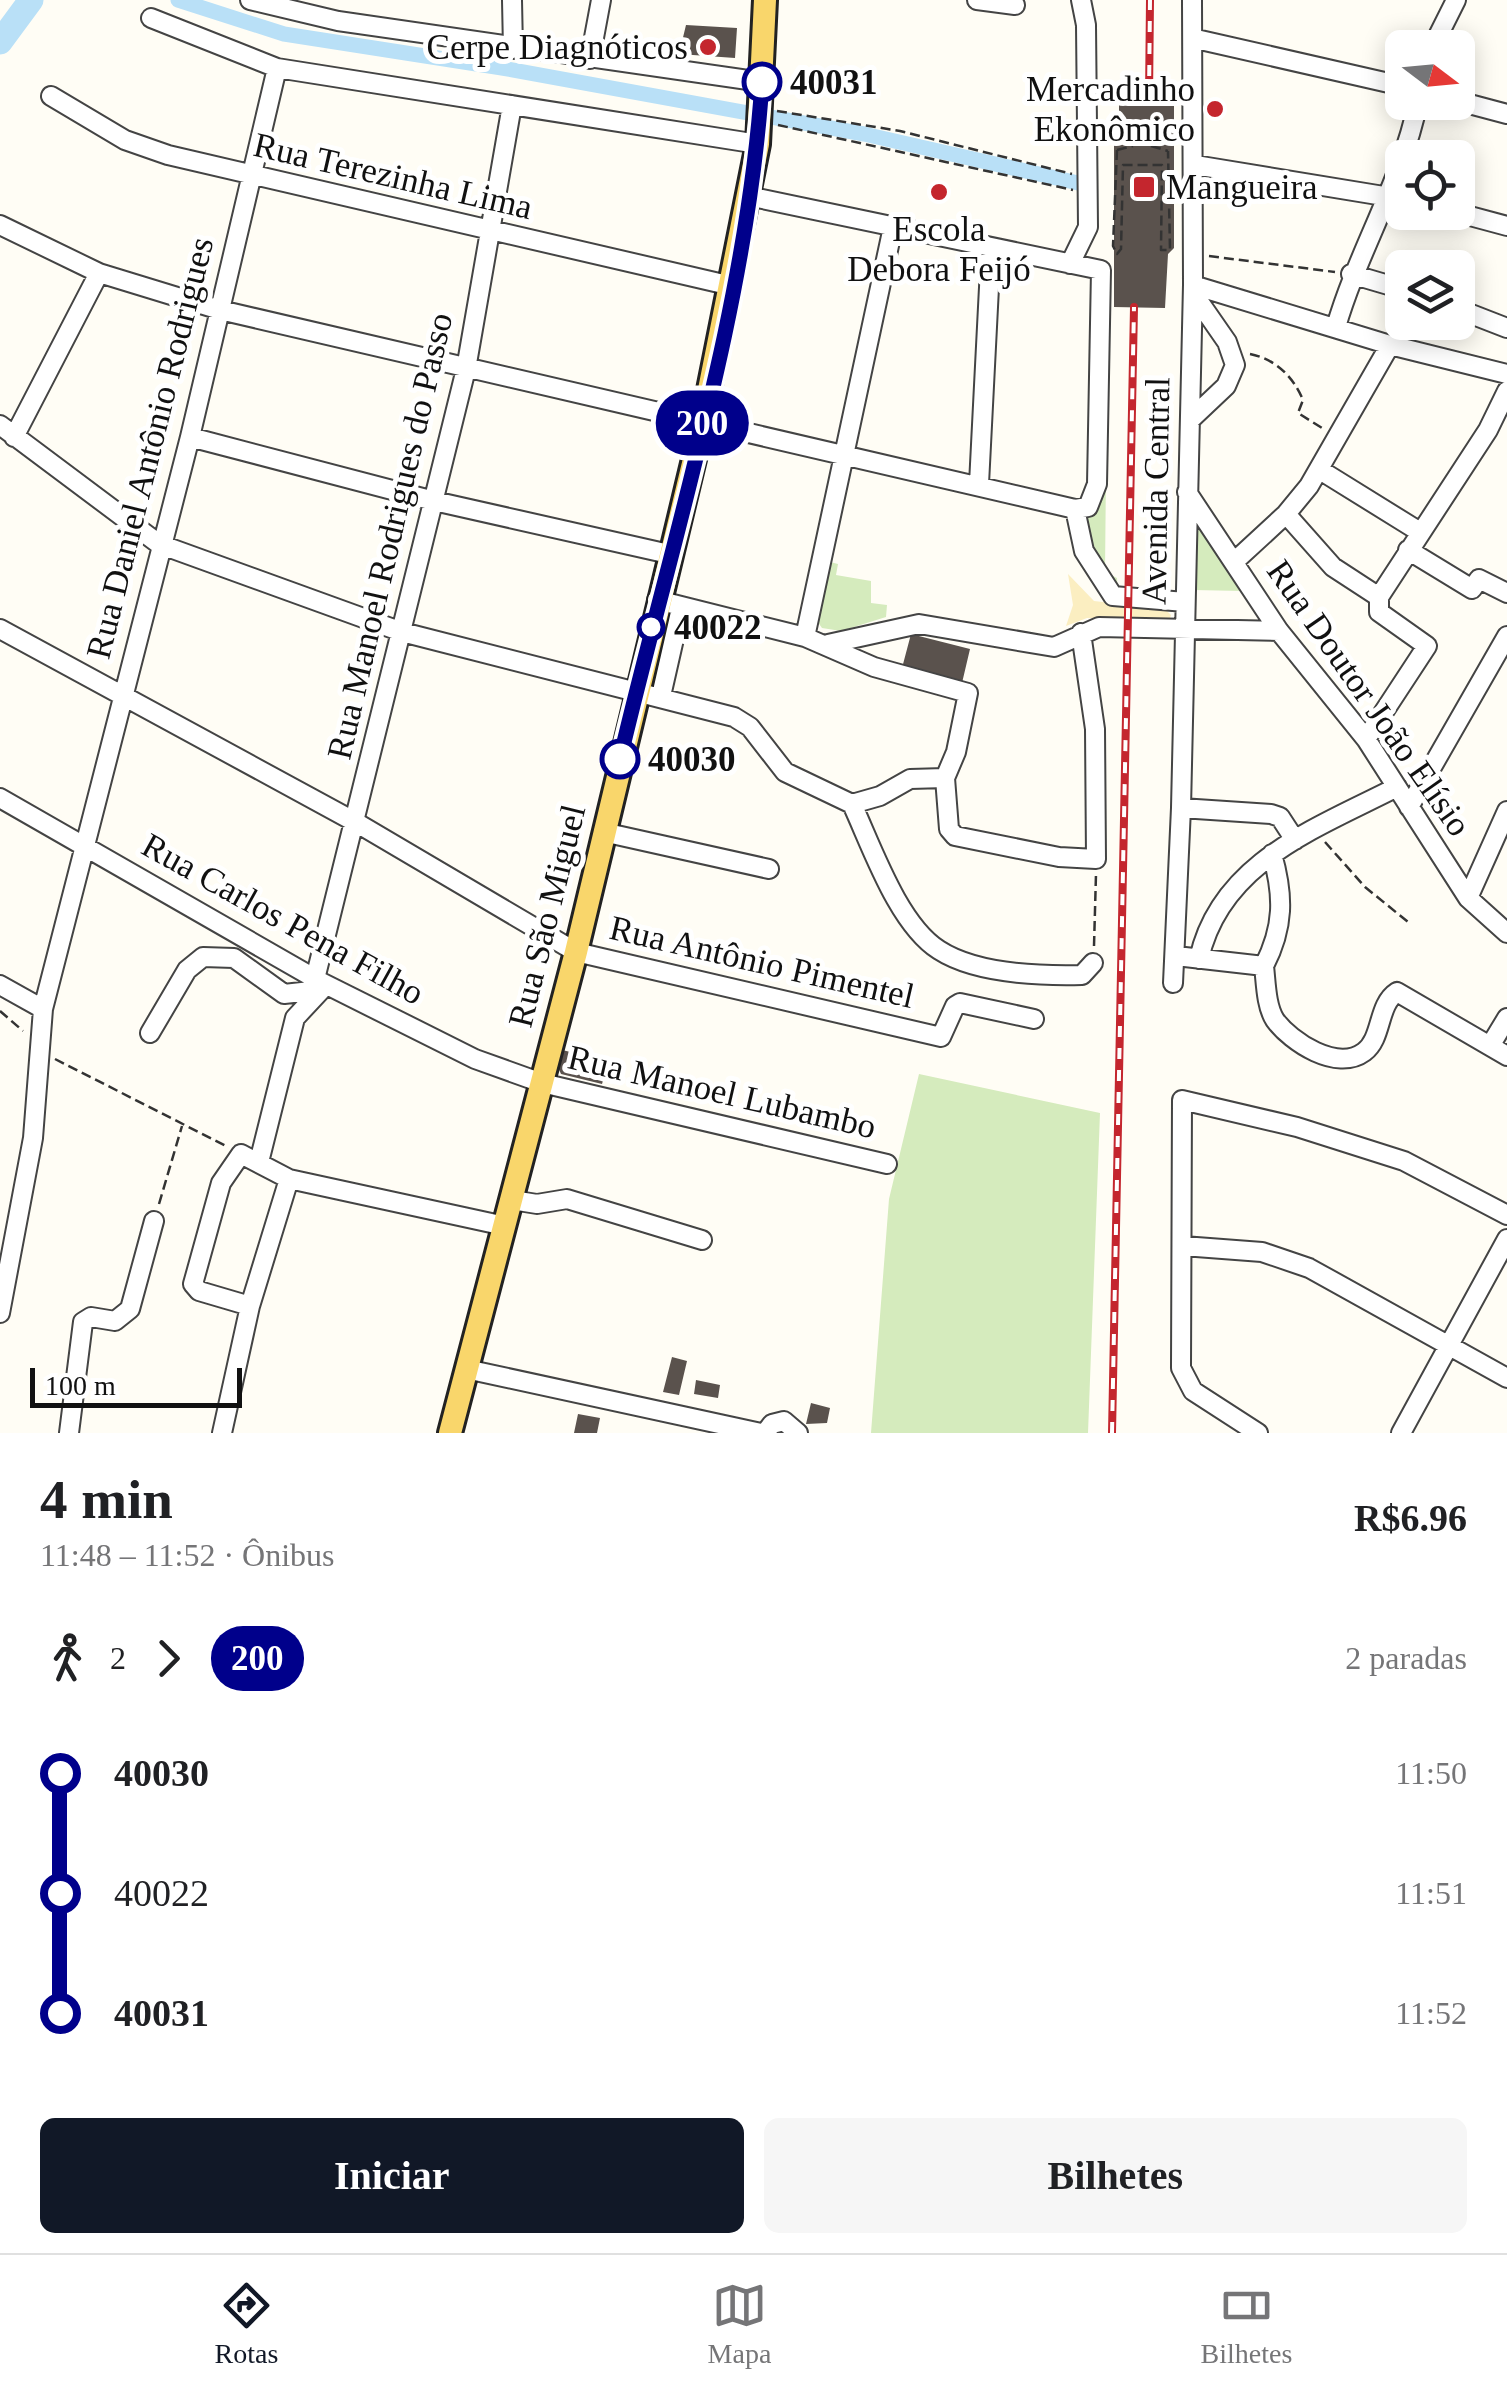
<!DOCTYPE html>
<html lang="pt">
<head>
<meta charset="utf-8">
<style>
  body { margin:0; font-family:"Times New Roman",serif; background:#f6f6f6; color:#202124; height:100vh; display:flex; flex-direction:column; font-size:38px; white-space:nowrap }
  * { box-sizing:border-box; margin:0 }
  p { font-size:32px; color:#757577 }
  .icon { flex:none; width:55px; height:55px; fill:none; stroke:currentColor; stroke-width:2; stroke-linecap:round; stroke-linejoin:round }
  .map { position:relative; height:1433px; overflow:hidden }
  .details { display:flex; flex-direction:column; background:#fff; flex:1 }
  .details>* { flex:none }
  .badge { padding:0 20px; border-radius:32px; font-size:35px; line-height:65px }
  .needle { width:65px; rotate:106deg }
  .buttons { position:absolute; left:1385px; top:30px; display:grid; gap:20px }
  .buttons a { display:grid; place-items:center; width:90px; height:90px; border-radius:15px; background:#fff; box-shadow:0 5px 25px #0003; font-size:50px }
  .scale { position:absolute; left:30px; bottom:25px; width:212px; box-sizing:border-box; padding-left:10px; border:5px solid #111; border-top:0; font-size:28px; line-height:35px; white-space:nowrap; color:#111; -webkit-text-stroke:8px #fff; paint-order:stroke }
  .map>.badge { position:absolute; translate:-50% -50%; box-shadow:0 0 0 5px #fff }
  .legs { display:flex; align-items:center; gap:15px; height:110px; padding:0 40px; font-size:32px }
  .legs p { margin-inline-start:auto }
  .head { display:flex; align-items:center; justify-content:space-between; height:170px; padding:0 40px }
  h1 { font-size:55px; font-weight:600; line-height:75px }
  .button { display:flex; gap:20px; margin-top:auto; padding:20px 40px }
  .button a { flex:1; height:115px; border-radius:15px; background:#111827; color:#fff; font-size:40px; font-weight:600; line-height:115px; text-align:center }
  .button a+a { background:#f6f6f6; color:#202124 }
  ul { padding:0 40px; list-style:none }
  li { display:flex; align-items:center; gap:35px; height:120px; font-size:38px }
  li i { display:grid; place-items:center; width:15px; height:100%; margin:0 12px; background:currentColor }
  li i::after { content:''; width:25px; height:25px; margin:-12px; border:8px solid; border-radius:50%; background:#fff }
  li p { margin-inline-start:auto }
  li:first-child i { background:linear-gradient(#0000 50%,currentColor 0) }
  li:last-child i { background:linear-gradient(currentColor 50%,#0000 0) }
  .dock { display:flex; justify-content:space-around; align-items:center; height:140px; border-top:2px solid #e0e0e0; background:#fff; font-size:28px; color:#757577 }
  .dock a { display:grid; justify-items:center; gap:5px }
  .dock .on { color:#111827 }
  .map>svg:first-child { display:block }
</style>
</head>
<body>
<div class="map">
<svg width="1507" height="1433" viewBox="0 0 1507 1433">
  <rect width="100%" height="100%" fill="#fffdf5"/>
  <path fill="#d5ebbd" d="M 1101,472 L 1106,472 L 1105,572 L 1117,578 L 1118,595 L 1108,594 L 1082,519 Z
    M 1192,515 L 1243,591 L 1193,590 Z
    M 830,562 L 838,564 L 836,575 L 871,581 L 871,603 L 887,605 L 886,617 L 841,631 L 822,628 L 817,621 Z
    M 919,1074 L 1100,1113 L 1088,1433 L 871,1433 L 889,1199 Z"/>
  <path fill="#fbeec1" d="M 1068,574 L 1094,601 L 1165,609 L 1171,615 L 1169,621 L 1087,618 L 1066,626 L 1073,605 Z"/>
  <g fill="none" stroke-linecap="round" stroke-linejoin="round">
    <path stroke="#b9e0f7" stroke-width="15" d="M 178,0 L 284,34 L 502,68 L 864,134 L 1078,183"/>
    <path stroke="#b9e0f7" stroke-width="25" d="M 0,42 L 31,0"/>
  </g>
  <path fill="#5a524d" d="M 686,25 L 737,28 L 735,58 L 679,54 Z
    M 1119,97 L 1166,98 L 1166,103 L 1174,103 L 1174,248 L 1168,254 L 1165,308 L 1114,307 L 1114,121 L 1119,115 Z
    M 911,634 L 970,649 L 962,683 L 902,668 Z
    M 562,1050 L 609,1061 L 602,1084 L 561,1074 L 557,1065 Z
    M 672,1357 L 687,1361 L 679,1395 L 663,1392 Z
    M 696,1380 L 720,1385 L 718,1398 L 694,1394 Z
    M 811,1403 L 830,1408 L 827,1423 L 806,1424 Z
    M 578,1414 L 600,1418 L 597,1433 L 574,1433 Z"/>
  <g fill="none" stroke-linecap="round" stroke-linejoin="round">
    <defs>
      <path id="minor" d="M 250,0 L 338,21 L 762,82
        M 512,0 L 513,49
        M 977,0 L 1015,5
        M 151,18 L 277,68 L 758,144
        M 1196,39 L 1402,86
        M 1432,48 L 1456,0
        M 590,59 L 601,0
        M 51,96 L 125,140 L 168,155 L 732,286
        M 1458,101 L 1507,114
        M 1195,165 L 1402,199
        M 748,196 L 1101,270 L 1097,484 L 1088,507 L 1075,509
        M 1455,212 L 1507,226
        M 0,225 L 99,273 L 220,310 L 1075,509 L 1084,551 L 1113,596 L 1185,602
        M 1070,264 L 1088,227 L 1086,25 L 1081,0
        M 1351,274 L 1402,289
        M 1193,285 L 1390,345 L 1507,374
        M 1458,309 L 1507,328
        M 1336,327 C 1358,251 1402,181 1418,102
        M 1190,420 L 1226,386 L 1235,365 L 1227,342 L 1193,293
        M 0,425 L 159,544 L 402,632 L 734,717 L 750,727 L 785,772 L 852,804 L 880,796 L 910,779 L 945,778
        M 14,437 L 99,273
        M 190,437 L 434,501 L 669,554
        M 1320,470 L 1420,532
        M 979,484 L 991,248
        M 1187,492 L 1279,631 L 1366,739 L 1468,898 L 1507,933
        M 1286,514 L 1333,567 L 1379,597
        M 1408,550 L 1472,589 L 1479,579 L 1507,593
        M 1235,561 L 1286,514 L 1309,486 L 1390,345
        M 657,600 L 805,637 L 874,667 L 968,693 L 956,752 L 945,778
        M 0,629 L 357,823 L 576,952 L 941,1037 L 955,1006 L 960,1003 L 1034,1019
        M 805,637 L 893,227
        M 828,644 L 919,624 L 1054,647 L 1099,627 L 1279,631
        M 661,696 L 681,608
        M 1366,739 L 1427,646 L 1379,612 L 1379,597 L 1488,430 L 1507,391
        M 945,778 L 949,829 L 955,836 L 1059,857 L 1096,859 L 1095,729 L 1081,633
        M 0,798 L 321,982 L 475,1059 L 542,1083 L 887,1164
        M 852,804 C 872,847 898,924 939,950 C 976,974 1040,976 1082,975 L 1093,963
        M 1409,807 L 1507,636
        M 1181,808 L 1271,814 L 1280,817 L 1295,840
        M 603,832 L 769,869
        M 1468,898 L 1507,811
        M 1176,956 L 1264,966 C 1266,983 1266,1006 1275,1020 C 1291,1042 1337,1072 1364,1052 C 1383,1038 1377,1005 1397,992 L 1507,1056
        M 1199,959 C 1220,862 1317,828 1397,787
        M 1264,966 C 1284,927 1284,896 1272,854
        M 315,979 L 466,369 L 512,105
        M 1173,983 L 1181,808 L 1193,285 L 1192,0
        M 0,985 L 43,1009
        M 150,1033 L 187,970 L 203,957 L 234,958 L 284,994 L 311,991 L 321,982
        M 1490,1046 L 1507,1018
        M 259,1162 L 295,1018 L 323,988
        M 512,1200 L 537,1204 L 567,1199 L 702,1240
        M 1183,1246 L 1262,1252 L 1309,1268 L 1507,1378
        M 250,1306 L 199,1291 L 193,1284 L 221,1183 L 241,1154 L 289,1179 L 505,1226
        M 0,1313 L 33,1138 L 43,1009 L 190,437 L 277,68
        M 466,1369 L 761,1433
        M 69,1433 L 83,1322 L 91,1317 L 115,1321 L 130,1309 L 154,1221
        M 222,1433 L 250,1306 L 289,1179
        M 765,1433 L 772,1424 L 784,1421 L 798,1433
        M 1258,1433 L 1193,1391 L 1181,1368 L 1182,1100 L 1297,1127 L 1404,1161 L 1507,1215
        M 1401,1433 L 1507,1239"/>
      <path id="major" d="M 450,1433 L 576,952 L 701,430 L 758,144 L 765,0"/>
    </defs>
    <use href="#minor" stroke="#444" stroke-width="22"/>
    <use href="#major" stroke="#222" stroke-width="28"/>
    <path stroke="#333" stroke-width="2.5" stroke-dasharray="10 5" stroke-linecap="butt" d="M 777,111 L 900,131 L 1072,174
      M 778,125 L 1073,190
      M 1151,146 L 1168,151
      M 1117,150 L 1133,146
      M 1209,256 L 1335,272
      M 1250,354 C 1275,359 1293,376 1303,400 L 1298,413 L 1322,428
      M 1325,842 L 1365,887 L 1408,922
      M 1094,946 L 1096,874
      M 0,1011 L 23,1031
      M 55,1059 L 226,1146
      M 159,1204 L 182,1126"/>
    <use href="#minor" stroke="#fff" stroke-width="18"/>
    <use href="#major" stroke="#f9d66b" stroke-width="22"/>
    <defs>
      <path id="rail" d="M 1149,98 L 1150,0
        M 1112,1433 L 1134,307"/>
    </defs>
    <use href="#rail" stroke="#c4262e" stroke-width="8"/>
    <use href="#rail" stroke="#fff" stroke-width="4" stroke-dasharray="11" stroke-linecap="butt"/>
    <path stroke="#333" stroke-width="2.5" stroke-dasharray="10 5" stroke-linecap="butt" d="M 1117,150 L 1113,246 L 1117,254 L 1121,249 L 1123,165 L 1162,165 L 1161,250 L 1170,250 L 1168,151"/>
  </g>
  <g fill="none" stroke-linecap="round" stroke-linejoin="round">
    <defs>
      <path id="line-1" d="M 620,759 C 671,543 748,303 762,82"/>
    </defs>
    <use href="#line-1" stroke="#fff" stroke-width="22"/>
    <use href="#line-1" stroke="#00008b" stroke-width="15"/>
  </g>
  <g fill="#c4262e" stroke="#fff" stroke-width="4">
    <circle cx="708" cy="47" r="10"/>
    <circle cx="1215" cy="109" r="10"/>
    <rect x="1132" y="175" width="24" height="24" rx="5"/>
    <circle cx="939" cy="192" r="10"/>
  </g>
  <g fill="#fff" stroke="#00008b" stroke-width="5">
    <circle cx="762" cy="82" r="18"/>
    <circle cx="651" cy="627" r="12"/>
    <circle cx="620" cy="759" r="18"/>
  </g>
  <g text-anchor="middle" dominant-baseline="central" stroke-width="10" stroke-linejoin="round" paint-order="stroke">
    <g font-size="35" fill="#111" stroke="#fff" text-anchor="end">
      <text x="688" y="47">Cerpe Diagnóticos</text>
      <text x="1195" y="89">Mercadinho<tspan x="1195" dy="40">Ekonômico</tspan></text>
      <text x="1166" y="187" text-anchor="start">Mangueira</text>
      <text x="939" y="229" text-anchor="middle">Escola<tspan x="939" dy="40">Debora Feijó</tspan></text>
    </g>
    <g font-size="35" font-weight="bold" fill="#111" stroke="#fff" text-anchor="start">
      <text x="790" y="82">40031</text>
      <text x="674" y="627">40022</text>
      <text x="648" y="759">40030</text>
    </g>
    <g font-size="35" fill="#111" stroke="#fff">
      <text transform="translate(393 176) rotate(13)">Rua Terezinha Lima</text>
      <text transform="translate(150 448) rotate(-76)">Rua Daniel Antônio Rodrigues</text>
      <text transform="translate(1156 491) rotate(-89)">Avenida Central</text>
      <text transform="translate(390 536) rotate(-77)">Rua Manoel Rodrigues do Passo</text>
      <text transform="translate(1369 698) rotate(55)">Rua Doutor João Elísio</text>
      <text transform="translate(547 916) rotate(-76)">Rua São Miguel</text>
      <text transform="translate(283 919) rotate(29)">Rua Carlos Pena Filho</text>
      <text transform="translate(762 962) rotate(13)">Rua Antônio Pimentel</text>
      <text transform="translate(722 1092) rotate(13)">Rua Manoel Lubambo</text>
    </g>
  </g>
</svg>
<div class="buttons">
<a><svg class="needle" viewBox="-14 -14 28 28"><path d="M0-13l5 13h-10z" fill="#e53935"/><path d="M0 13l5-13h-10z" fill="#757577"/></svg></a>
<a><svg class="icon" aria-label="locate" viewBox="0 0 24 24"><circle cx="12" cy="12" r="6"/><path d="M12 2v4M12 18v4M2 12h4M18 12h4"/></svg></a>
<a><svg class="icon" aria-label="layers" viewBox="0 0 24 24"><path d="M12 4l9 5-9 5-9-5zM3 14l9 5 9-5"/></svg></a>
</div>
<div class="scale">100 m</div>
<b class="badge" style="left:702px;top:423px;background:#00008b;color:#fff">200</b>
</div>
<section class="details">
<div class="head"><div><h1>4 min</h1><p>11:48 – 11:52 · Ônibus</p></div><b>R$6.96</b></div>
<div class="legs"><svg class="icon" aria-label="walk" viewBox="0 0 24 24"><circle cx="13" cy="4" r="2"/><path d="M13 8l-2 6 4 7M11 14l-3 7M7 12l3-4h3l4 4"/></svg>2<svg class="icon" aria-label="forward" viewBox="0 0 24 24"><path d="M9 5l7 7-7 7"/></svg><b class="badge" style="background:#00008b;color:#fff">200</b><p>2 paradas</p></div>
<ul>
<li><i style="color:#00008b"></i><b>40030</b><p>11:50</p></li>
<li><i style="color:#00008b"></i><span>40022</span><p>11:51</p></li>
<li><i style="color:#00008b"></i><b>40031</b><p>11:52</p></li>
</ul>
<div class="button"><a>Iniciar</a><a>Bilhetes</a></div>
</section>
<nav class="dock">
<a class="on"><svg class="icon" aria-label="directions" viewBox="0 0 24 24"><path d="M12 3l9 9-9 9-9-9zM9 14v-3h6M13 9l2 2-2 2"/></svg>Rotas</a>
<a><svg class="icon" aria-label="map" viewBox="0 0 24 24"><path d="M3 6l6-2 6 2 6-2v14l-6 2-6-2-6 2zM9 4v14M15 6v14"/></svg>Mapa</a>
<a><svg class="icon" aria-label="tickets" viewBox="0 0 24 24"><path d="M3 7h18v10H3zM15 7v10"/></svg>Bilhetes</a>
</nav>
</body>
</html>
